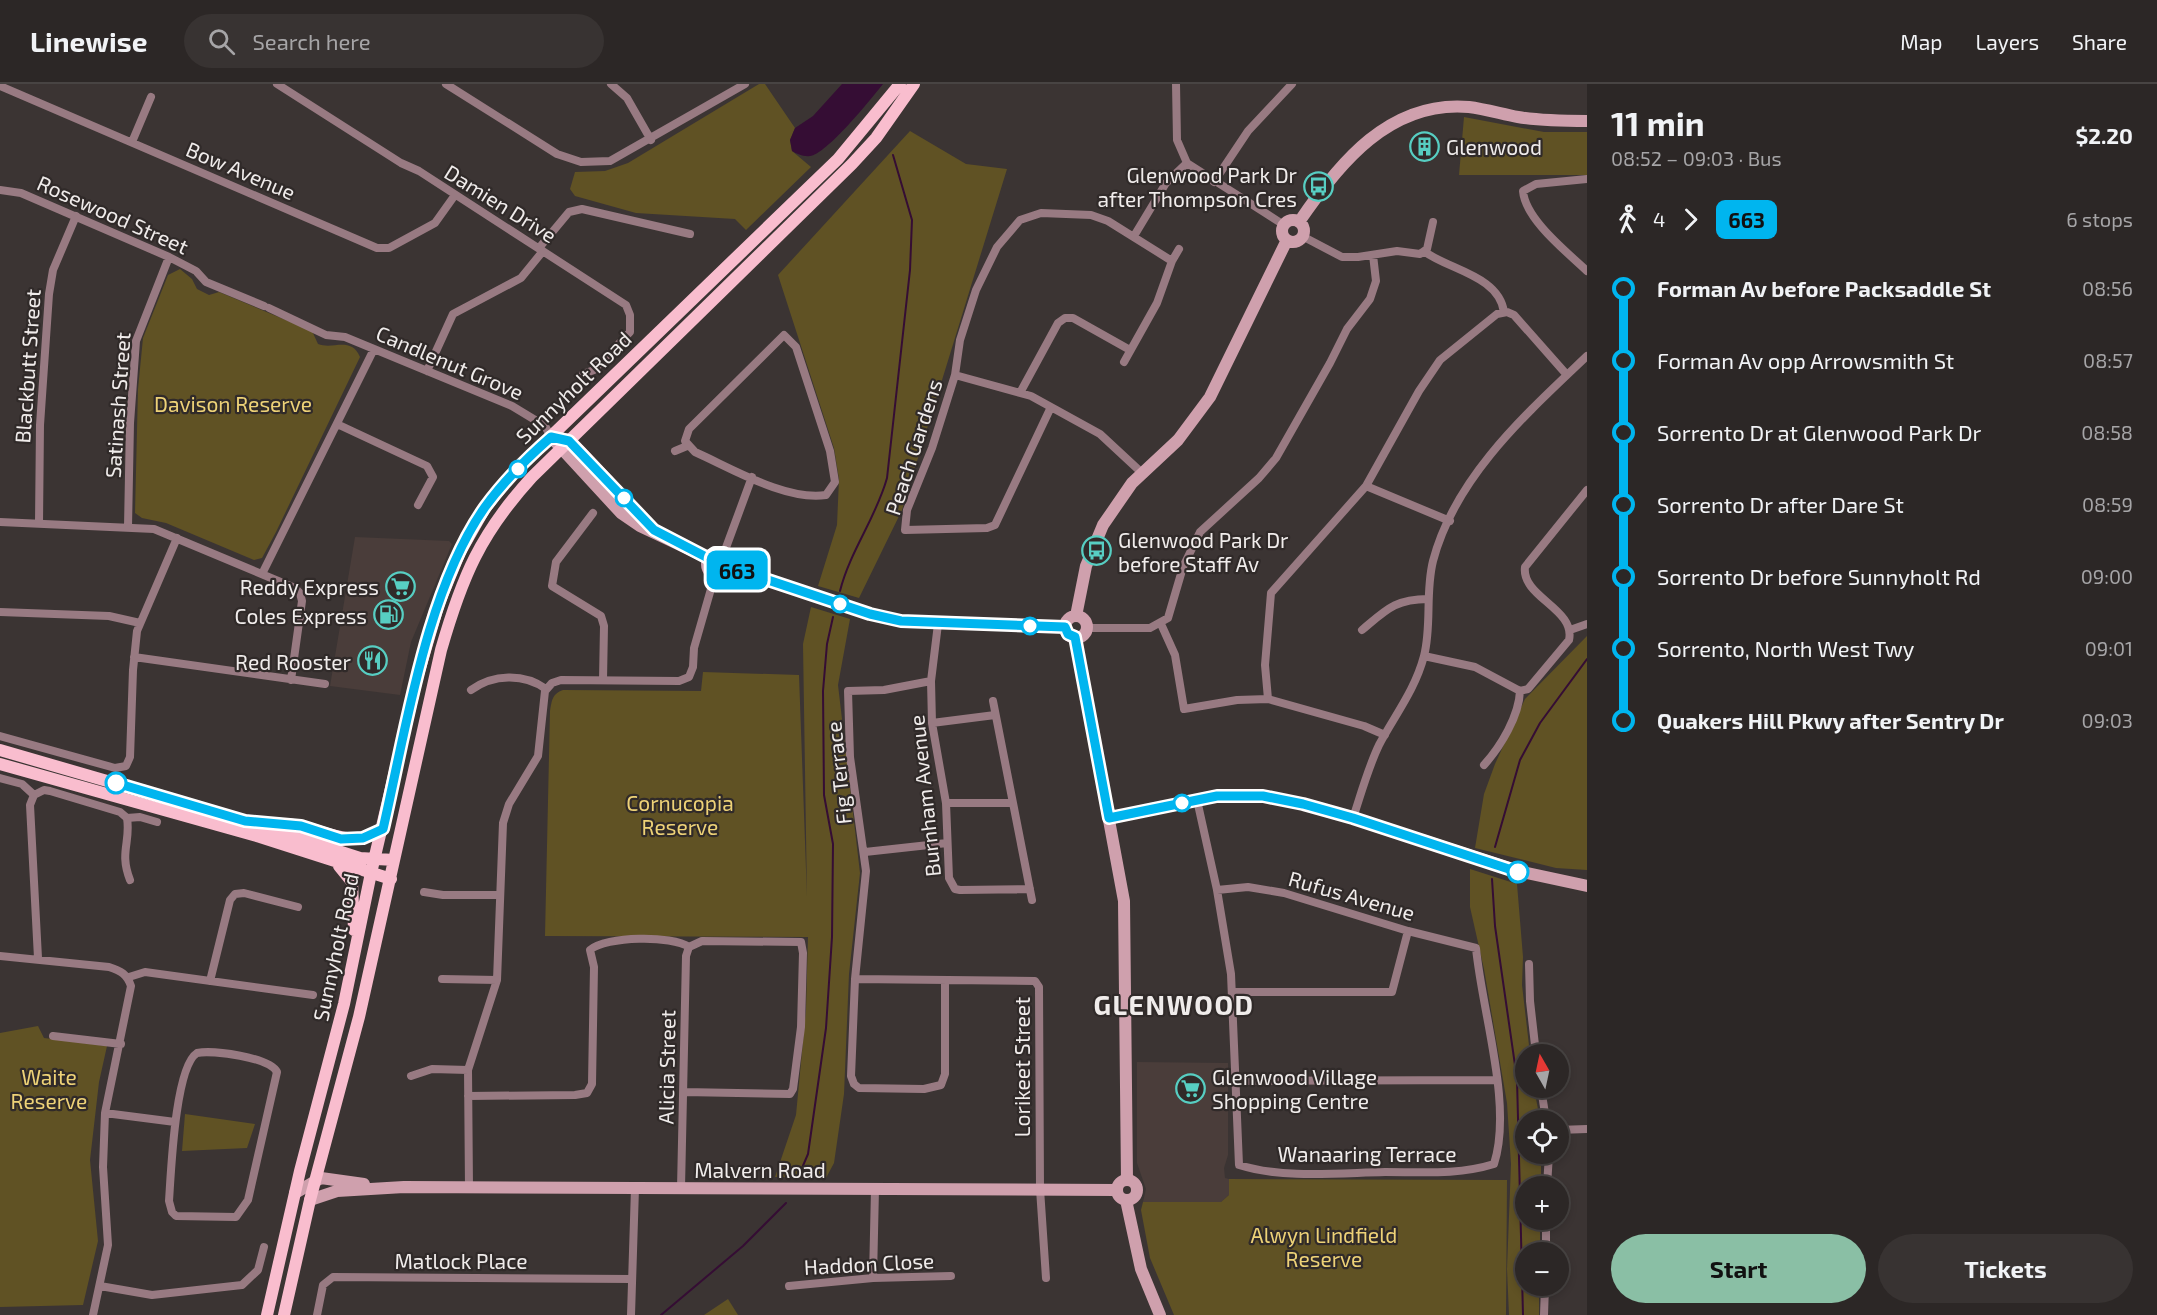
<!DOCTYPE html>
<html lang="en">
<head>
<meta charset="utf-8">
<style>
  body { margin:0; font-family:"Exo 2",sans-serif; background:#383332; color:#f1f3f6; height:100vh; display:flex; flex-direction:column; font-size:22px; white-space:nowrap }
  * { box-sizing:border-box; margin:0 }
  p { font-size:20px; color:#a6a5a7 }
  .icon { flex:none; width:33px; height:33px; fill:none; stroke:currentColor; stroke-width:2; stroke-linecap:round; stroke-linejoin:round }
  .map { position:relative; flex:1; overflow:hidden }
  .side { display:flex; flex-direction:column; background:#2c2726; width:570px }
  .side>* { flex:none }
  .badge { padding:0 12px; border-radius:9px; font-size:21px; line-height:39px }
  .needle { width:39px; rotate:351deg }
  .buttons { position:absolute; left:1515px; top:960px; display:grid; gap:12px }
  .buttons a { display:grid; place-items:center; width:54px; height:54px; border-radius:50%; background:#2c2726; box-shadow:0 3px 9px #0003,0 0 0 2px #484443; font-size:30px }
  .map>.badge { position:absolute; translate:-50% -50%; box-shadow:0 0 0 3px #fff }
  .legs { display:flex; align-items:center; gap:9px; height:66px; padding:0 24px; font-size:20px }
  .legs p { margin-inline-start:auto }
  .overview { display:flex; align-items:center; justify-content:space-between; height:102px; padding:0 24px }
  h1 { font-size:33px; font-weight:700; line-height:45px }
  .cta { display:flex; gap:12px; margin-top:auto; padding:12px 24px }
  .cta a { flex:1; height:69px; border-radius:36px; background:#8abfa5; color:#111; font-size:24px; font-weight:700; line-height:69px; text-align:center }
  .cta a+a { background:#383332; color:#f1f3f6 }
  ul { padding:0 24px; list-style:none }
  li { display:flex; align-items:center; gap:21px; height:72px; font-size:22px }
  li i { display:grid; place-items:center; width:9px; height:100%; margin:0 8px; background:currentColor }
  li i::after { content:''; width:15px; height:15px; margin:-8px; border:4px solid; border-radius:50%; background:#2c2726 }
  li p { margin-inline-start:auto }
  li:first-child i { background:linear-gradient(#0000 50%,currentColor 0) }
  li:last-child i { background:linear-gradient(currentColor 50%,#0000 0) }
  header { display:flex; align-items:center; gap:36px; box-sizing:border-box; height:84px; padding:0 30px; background:#2c2726; border-bottom:2px solid #484443 }
  header strong { font-size:28px }
  nav { display:flex; gap:33px; margin-inline-start:auto; font-size:21px }
  .search { width:420px; height:54px; background:#383332; display:flex; align-items:center; gap:15px; box-sizing:border-box; padding:0 21px; border-radius:33px; color:#a6a5a7; font-size:22px }
  main { display:flex; flex:1; min-height:0 }
  .map>svg:first-child { display:block }
</style>
</head>
<body>
<header>
<strong>Linewise</strong>
<div class="search"><svg class="icon" aria-label="search" viewBox="0 0 24 24"><circle cx="10" cy="10" r="6"/><path d="M15 15l6 6"/></svg>Search here</div>
<nav><a>Map</a><a>Layers</a><a>Share</a></nav>
</header>
<main>
<div class="map">
<svg width="1587" height="1231" viewBox="0 0 1587 1231">
  <rect width="100%" height="100%" fill="#3b3433"/>
  <path fill="#4a3d3a" d="M 355,453 L 449,457 L 452,460 L 411,558 L 400,611 L 330,602 Z
    M 1137,978 L 1228,979 L 1228,1071 L 1224,1084 L 1225,1094 L 1229,1095 L 1229,1111 L 1221,1118 L 1143,1118 L 1146,1105 L 1137,1079 Z"/>
  <path fill="#605224" d="M 759,0 L 765,0 L 795,44 L 790,56 L 792,67 L 811,83 L 746,146 L 735,135 L 636,129 L 575,112 L 570,105 L 575,88 L 605,87 L 628,79 Z
    M 1464,33 L 1544,48 L 1587,48 L 1587,91 L 1459,91 Z
    M 910,47 L 966,80 L 1007,85 L 902,426 L 859,514 L 818,502 L 837,441 L 839,395 L 834,364 L 778,191 Z
    M 180,185 L 192,195 L 197,205 L 209,211 L 219,208 L 312,247 L 318,260 C 333,266 351,252 360,273 L 276,448 L 262,474 L 254,476 L 166,439 L 142,434 L 135,429 L 138,305 L 143,254 L 168,191 Z
    M 811,523 L 850,535 L 838,601 L 860,789 L 849,890 L 844,1010 L 834,1079 L 826,1094 L 775,1093 L 796,1031 L 806,926 L 808,853 L 545,852 L 550,627 C 552,616 552,610 563,606 L 701,607 L 703,588 L 799,591 L 807,813 L 803,560 Z
    M 1587,552 L 1587,786 L 1556,784 L 1475,764 L 1484,710 L 1495,680 L 1525,615 Z
    M 1470,785 L 1517,800 L 1523,873 L 1522,901 L 1530,970 L 1526,970 L 1526,1004 L 1534,1004 L 1540,1036 L 1526,1036 L 1526,1070 L 1541,1070 L 1541,1102 L 1526,1102 L 1526,1136 L 1540,1136 L 1540,1168 L 1526,1168 L 1526,1202 L 1539,1202 L 1539,1231 L 1509,1231 L 1507,1185 L 1511,1080 L 1507,1019 L 1484,885 L 1470,823 Z
    M 38,942 L 44,954 L 107,962 L 99,998 L 90,1076 L 98,1157 L 83,1221 L 0,1223 L 0,949 Z
    M 185,1030 L 255,1040 L 247,1064 L 182,1067 Z
    M 1229,1095 L 1507,1096 L 1506,1231 L 1174,1231 L 1150,1174 L 1141,1126 L 1143,1118 L 1221,1118 L 1229,1111 Z
    M 728,1215 L 738,1231 L 704,1231 Z"/>
  <path fill="#350d34" d="M 842,0 L 883,0 C 872,14 826,71 810,72 C 804,73 797,70 792,67 L 790,56 L 795,44 L 813,32 Z"/>
  <g fill="none" stroke-linecap="round" stroke-linejoin="round">
    <path stroke="#350d34" stroke-width="2" d="M 840,507 C 850,467 876,434 887,394 L 910,186 L 912,136 L 893,71
      M 1495,763 L 1520,676 L 1540,639 L 1587,575
      M 1492,795 L 1495,842 L 1517,995 L 1523,1231
      M 799,1091 L 808,1070 L 826,944 L 832,853 L 833,760 L 824,711 L 823,607 L 827,560 L 833,533
      M 661,1231 L 743,1162 L 786,1119"/>
    <path stroke="#987a82" stroke-width="8" d="M 277,0 L 401,79 L 419,87 L 626,221 L 630,231 L 630,248 L 594,286 L 583,290
      M 446,0 L 557,70 L 581,78 L 610,77 L 745,0
      M 611,0 L 627,14 L 651,56
      M 1176,0 L 1177,56 L 1187,79 L 1284,141
      M 0,2 L 377,164 L 389,164 L 435,139 L 455,111
      M 132,58 L 151,13
      M 1587,95 L 1536,100 L 1523,107 C 1525,135 1567,168 1587,187
      M 1214,98 L 1248,47 L 1292,0
      M 0,106 L 21,109 L 169,173 L 196,187 L 206,198 L 264,222
      M 1134,152 L 1166,99 L 1187,79
      M 1302,152 L 1342,173 L 1358,173 L 1397,167 L 1420,170 L 1427,165 L 1433,138
      M 539,164 L 569,128 L 582,125 L 690,150
      M 1425,168 C 1450,186 1499,192 1504,228
      M 269,224 L 326,251 L 345,253 L 512,322 L 545,342 L 551,353
      M 784,251 L 796,263 L 830,367 L 835,398 L 826,411 C 786,417 733,385 695,368 L 685,357 L 689,345 Z
      M 1124,278 L 1157,219 L 1172,177
      M 427,287 L 453,230 L 521,194 L 543,167
      M 955,291 L 1031,312 L 1100,350 L 1142,389
      M 1021,307 L 1058,239 L 1065,234 L 1073,234 L 1130,266
      M 1051,323 L 995,441 L 987,444 L 905,446 L 907,426 L 932,364 L 955,291 L 960,256 L 976,206 L 997,163 L 1020,136 L 1041,129 L 1091,131 L 1108,137 L 1172,177 L 1179,165
      M 337,340 L 427,382 L 433,393 L 418,421
      M 675,367 L 687,362
      M 1366,402 L 1450,437
      M 593,429 L 556,478 L 552,502 L 601,532 L 604,542 L 603,596
      M 0,438 L 154,445 L 295,504 L 300,509 L 302,517 L 291,596
      M 39,439 L 40,341 L 49,210 L 53,186 L 76,132
      M 128,443 L 130,339 L 136,257 L 169,173
      M 724,469 L 752,393
      M 262,490 L 374,265
      M 0,528 L 109,532 L 140,539
      M 938,540 L 931,597 L 932,639 L 946,719 L 949,794 L 955,805 L 960,806 L 1030,805
      M 1161,540 L 1175,571 L 1184,625 L 1237,616 L 1268,615 L 1364,642 L 1385,651
      M 1086,544 L 1150,544 L 1168,534 L 1183,483 L 1200,448 L 1259,394 L 1276,374 L 1330,279 L 1347,245 L 1370,215 L 1376,197 L 1373,171
      M 1362,546 C 1386,526 1395,515 1428,515
      M 1570,546 L 1587,540
      M 1424,572 L 1475,583 L 1520,607 L 1528,605 L 1569,556 C 1576,525 1521,513 1525,483 L 1587,406
      M 134,573 L 325,600
      M 931,597 L 884,606 L 848,607 L 850,673 L 866,787 L 855,895 L 851,992 L 854,1000 L 859,1004 L 924,1005 L 941,1001 L 945,990 L 945,897
      M 471,606 C 493,590 524,589 546,605
      M 1268,615 L 1265,581 L 1271,509 L 1366,402 L 1419,307 L 1440,276 L 1497,230 L 1507,228 L 1514,231 L 1567,291
      M 993,617 L 1032,816
      M 932,639 L 995,631
      M 0,652 L 115,684 L 126,682 L 130,673 L 133,586 L 137,547 L 177,454
      M 1484,681 C 1501,662 1519,632 1520,607
      M 0,694 L 22,700 L 34,711
      M 1197,716 L 1217,806 L 1231,890 L 1239,1081 C 1284,1095 1338,1089 1385,1088 C 1422,1088 1459,1091 1494,1080 C 1513,1021 1482,928 1476,864 L 1408,847 L 1284,809 L 1248,803 L 1217,806
      M 946,719 L 1013,719
      M 127,734 L 140,733 L 157,738
      M 1353,734 C 1361,710 1368,684 1379,661 C 1395,631 1415,606 1424,572 C 1432,541 1425,509 1433,477 C 1455,393 1526,330 1587,272
      M 865,768 L 947,759
      M 424,808 L 443,811 L 500,811
      M 0,872 L 109,883 C 121,887 127,890 131,902 L 105,1029 L 103,1083 L 108,1161 L 93,1231
      M 38,874 L 30,721 L 34,711 L 44,706 L 50,707 L 120,728 L 127,734 C 131,758 119,768 130,796
      M 1529,880 L 1530,917 L 1536,970
      M 129,893 L 145,888 L 313,911
      M 442,895 L 497,896
      M 855,895 L 1035,897 L 1039,903 L 1040,1105 L 1046,1194
      M 210,897 L 230,816 L 235,810 L 244,809 L 298,823
      M 1232,908 L 1392,908 L 1408,847
      M 53,952 L 121,960
      M 197,969 C 213,966 269,973 277,988 L 248,1116 L 236,1133 L 176,1132 L 172,1128 L 169,1117 C 171,1089 175,983 197,969 Z
      M 411,992 L 432,985 L 468,986
      M 1236,997 L 1496,996
      M 1541,1004 L 1546,1036
      M 684,1008 L 790,1010 L 793,1005 L 801,943 L 803,869 L 801,858 L 702,857 L 689,863
      M 468,1012 L 575,1011 L 587,1009 L 592,1000 L 594,883 L 590,866 C 606,852 672,851 689,863
      M 105,1029 L 175,1038
      M 1558,1046 L 1587,1045
      M 1547,1102 L 1549,1070
      M 469,1104 L 468,986 L 497,896 L 503,739 L 509,720 L 538,672 L 545,607 L 552,599 L 561,596 L 679,597 L 689,593 L 693,583 L 694,564 L 715,491
      M 681,1104 L 686,872 L 689,863
      M 1546,1168 L 1546,1136
      M 873,1194 L 875,1105
      M 100,1202 L 152,1211 L 242,1201 L 258,1186 L 264,1163
      M 789,1202 L 873,1194 L 951,1192
      M 317,1231 L 323,1201 L 333,1193 L 632,1195
      M 631,1231 L 635,1104
      M 1544,1231 L 1545,1202"/>
    <path stroke="#cfa0ad" stroke-width="12" d="M1282 147a11 11 0 1 1 22 0a11 11 0 1 1-22 0Z
      M 1299,138 C 1339,79 1390,16 1469,23 C 1485,25 1502,30 1518,33 C 1541,37 1564,37 1587,37
      M 551,353 L 621,429 L 640,442 L 708,474
      M 559,354 L 569,356 L 582,369 L 654,446
      M707 480a12 12 0 1 1 24 0a12 12 0 1 1-24 0Z
      M 731,484 L 870,530 L 901,537 L 1065,543
      M 1076,532 L 1086,482 L 1103,441 L 1132,399 L 1178,356 L 1210,313 L 1287,156
      M1065 543a11 11 0 1 1 22 0a11 11 0 1 1-22 0Z
      M 1075,553 L 1124,817 L 1127,1095
      M 1109,734 L 1217,712 L 1263,712 L 1303,720 L 1353,734 L 1518,787 L 1587,802
      M1117 1106a10 10 0 1 1 20 0a10 10 0 1 1-20 0Z
      M 295,1109 L 321,1094 L 364,1100
      M 310,1116 L 337,1107 L 404,1103 L 1116,1106
      M 1126,1116 L 1141,1185 L 1160,1231"/>
    <path stroke="#f9bdce" stroke-width="12" d="M 0,666 L 245,737 L 360,774 L 394,776
      M 0,680 L 260,753 L 391,795
      M 267,739 C 278,740 290,740 301,742 C 330,749 354,764 383,745
      M 339,782 L 352,798 L 354,846
      M 267,1231 L 300,1087 L 344,920 L 371,789 L 417,594 L 439,519 L 460,468 L 485,424 L 511,391 L 838,75 L 900,0
      M 284,1231 L 310,1116 L 359,933 L 441,566 C 462,493 480,450 532,393 L 852,80 L 876,54 L 914,0"/>
  </g>
  <g fill="none" stroke-linecap="round" stroke-linejoin="round">
    <defs>
      <path id="line-1" d="M 116,699 L 245,737 L 301,742 L 341,755 L 363,754 L 383,745 C 406,646 426,507 485,423 C 504,397 527,374 551,353 L 569,357 L 654,446 L 708,474 L 715,469 L 724,469 L 731,475 L 732,484 L 870,530 L 901,537 L 1065,543 L 1068,550 L 1075,553 L 1109,734 L 1217,712 L 1263,712 L 1303,720 L 1353,734 L 1518,788"/>
    </defs>
    <use href="#line-1" stroke="#fff" stroke-width="14"/>
    <use href="#line-1" stroke="#00b5ef" stroke-width="9"/>
  </g>
  <defs>
    <symbol id="building-ring" viewBox="-11 -11 22 22"><circle r="9.5" fill="#302a29" stroke="#57cec2" stroke-width="1.5"/><path d="M-4-6H4V6H1V3H-1V6H-4ZM-2.5-4.3h1.7v1.8h-1.7ZM.8-4.3h1.7v1.8H.8ZM-2.5-1h1.7V.8h-1.7ZM.8-1h1.7V.8H.8Z" fill="#57cec2"/></symbol>
    <symbol id="bus-ring" viewBox="-11 -11 22 22"><circle r="9.5" fill="#302a29" stroke="#57cec2" stroke-width="1.5"/><path d="M-5-6H5V4H4V6H2V4H-2V6H-4V4H-5ZM-3.5-4V0h7V-4ZM-3.5 1.2v1.5H-2V1.2ZM2 1.2v1.5H3.5V1.2Z" fill="#57cec2"/></symbol>
    <symbol id="supermarket-ring" viewBox="-11 -11 22 22"><circle r="9.5" fill="#302a29" stroke="#57cec2" stroke-width="1.5"/><path d="M-6-5.5h2.5l.6 2H6L4.5 2H-2.5L-4.4-4H-6ZM-1.5 3.2a1.3 1.3 0 1 0 .1 0ZM3 3.2a1.3 1.3 0 1 0 .1 0Z" fill="#57cec2"/></symbol>
    <symbol id="fuel-ring" viewBox="-11 -11 22 22"><circle r="9.5" fill="#302a29" stroke="#57cec2" stroke-width="1.5"/><path d="M-5.5-6h7V0h2V4h1.3V-2.5L3-4.5l.8-.8L6-3V5H2.5V1h-1V6h-7ZM-4.2-4.7v3.2H.2V-4.7Z" fill="#57cec2"/></symbol>
    <symbol id="restaurant-ring" viewBox="-11 -11 22 22"><circle r="9.5" fill="#302a29" stroke="#57cec2" stroke-width="1.5"/><path d="M-5-6h1v4h1v-4h1v4h1v-4h1v5L-1.5 .5V6h-2V.5L-5-1ZM5-6V6H3V1.5H1.5Q1.5-4 5-6Z" fill="#57cec2"/></symbol>
  </defs>
  <g fill-rule="evenodd">
    <use href="#building-ring" x="1408" y="46" width="33" height="33"/>
    <use href="#bus-ring" x="1302" y="86" width="33" height="33"/>
    <use href="#bus-ring" x="1080" y="450" width="33" height="33"/>
    <use href="#supermarket-ring" x="384" y="486" width="33" height="33"/>
    <use href="#fuel-ring" x="372" y="514" width="33" height="33"/>
    <use href="#restaurant-ring" x="356" y="560" width="33" height="33"/>
    <use href="#supermarket-ring" x="1174" y="988" width="33" height="33"/>
  </g>
  <g fill="#fff" stroke="#00b5ef" stroke-width="3">
    <circle cx="518" cy="385" r="8"/>
    <circle cx="624" cy="414" r="8"/>
    <circle cx="840" cy="520" r="8"/>
    <circle cx="1030" cy="542" r="8"/>
    <circle cx="116" cy="699" r="10"/>
    <circle cx="1182" cy="719" r="8"/>
    <circle cx="1518" cy="788" r="10"/>
  </g>
  <g text-anchor="middle" dominant-baseline="central" stroke-width="4.5" stroke-linejoin="round" paint-order="stroke">
    <g font-size="21" fill="#f0eceb" stroke="#302a29" text-anchor="end">
      <text x="1446" y="62" text-anchor="start">Glenwood</text>
      <text x="1297" y="90">Glenwood Park Dr<tspan x="1297" dy="24">after Thompson Cres</tspan></text>
      <text x="1118" y="455" text-anchor="start">Glenwood Park Dr<tspan x="1118" dy="24">before Staff Av</tspan></text>
      <text x="379" y="502">Reddy Express</text>
      <text x="367" y="531">Coles Express</text>
      <text x="351" y="577">Red Rooster</text>
      <text x="1212" y="992" text-anchor="start">Glenwood Village<tspan x="1212" dy="24">Shopping Centre</tspan></text>
    </g>
    <g font-size="21" fill="#f0eceb" stroke="#302a29">
      <text transform="translate(241 86) rotate(23)">Bow Avenue</text>
      <text transform="translate(501 119) rotate(32)">Damien Drive</text>
      <text transform="translate(113 130) rotate(24)">Rosewood Street</text>
      <text transform="translate(450 278) rotate(23)">Candlenut Grove</text>
      <text transform="translate(27 282) rotate(-86)">Blackbutt Street</text>
      <text transform="translate(573 303) rotate(-44)">Sunnyholt Road</text>
      <text transform="translate(117 321) rotate(-86)">Satinash Street</text>
      <text transform="translate(913 363) rotate(-72)">Peach Gardens</text>
      <text transform="translate(838 689) rotate(-96)">Fig Terrace</text>
      <text transform="translate(924 712) rotate(-96)">Burnham Avenue</text>
      <text transform="translate(1352 811) rotate(16)">Rufus Avenue</text>
      <text transform="translate(335 863) rotate(-78)">Sunnyholt Road</text>
      <text transform="translate(666 983) rotate(-89)">Alicia Street</text>
      <text transform="translate(1021 983) rotate(-90)">Lorikeet Street</text>
      <text x="1367" y="1069">Wanaaring Terrace</text>
      <text x="760" y="1085">Malvern Road</text>
      <text x="461" y="1176">Matlock Place</text>
      <text transform="translate(869 1179) rotate(-3)">Haddon Close</text>
    </g>
    <g font-size="21" fill="#eed277" stroke="#302a29">
      <text x="233" y="319">Davison Reserve</text>
      <text x="680" y="718">Cornucopia<tspan x="680" dy="24">Reserve</tspan></text>
      <text x="49" y="992">Waite<tspan x="49" dy="24">Reserve</tspan></text>
      <text x="1324" y="1150">Alwyn Lindfield<tspan x="1324" dy="24">Reserve</tspan></text>
    </g>
    <g font-size="27" font-weight="bold" letter-spacing="1.5" fill="#f0eceb" stroke="#302a29">
      <text x="1174" y="920">GLENWOOD</text>
    </g>
  </g>
</svg>
<div class="buttons">
<a><svg class="needle" viewBox="-14 -14 28 28"><path d="M0-13l5 13h-10z" fill="#e53935"/><path d="M0 13l5-13h-10z" fill="#a6a5a7"/></svg></a>
<a><svg class="icon" aria-label="locate" viewBox="0 0 24 24"><circle cx="12" cy="12" r="6"/><path d="M12 2v4M12 18v4M2 12h4M18 12h4"/></svg></a>
<a>+</a>
<a>−</a>
</div>
<b class="badge" style="left:737px;top:486px;background:#00b5ef;color:#111">663</b>
</div>
<section class="side">
<div class="overview"><div><h1>11 min</h1><p>08:52 – 09:03 · Bus</p></div><b>$2.20</b></div>
<div class="legs"><svg class="icon" aria-label="walk" viewBox="0 0 24 24"><circle cx="13" cy="4" r="2"/><path d="M13 8l-2 6 4 7M11 14l-3 7M7 12l3-4h3l4 4"/></svg>4<svg class="icon" aria-label="forward" viewBox="0 0 24 24"><path d="M9 5l7 7-7 7"/></svg><b class="badge" style="background:#00b5ef;color:#111">663</b><p>6 stops</p></div>
<ul>
<li><i style="color:#00b5ef"></i><b>Forman Av before Packsaddle St</b><p>08:56</p></li>
<li><i style="color:#00b5ef"></i><span>Forman Av opp Arrowsmith St</span><p>08:57</p></li>
<li><i style="color:#00b5ef"></i><span>Sorrento Dr at Glenwood Park Dr</span><p>08:58</p></li>
<li><i style="color:#00b5ef"></i><span>Sorrento Dr after Dare St</span><p>08:59</p></li>
<li><i style="color:#00b5ef"></i><span>Sorrento Dr before Sunnyholt Rd</span><p>09:00</p></li>
<li><i style="color:#00b5ef"></i><span>Sorrento, North West Twy</span><p>09:01</p></li>
<li><i style="color:#00b5ef"></i><b>Quakers Hill Pkwy after Sentry Dr</b><p>09:03</p></li>
</ul>
<div class="cta"><a>Start</a><a>Tickets</a></div>
</section>
</main>
</body>
</html>
